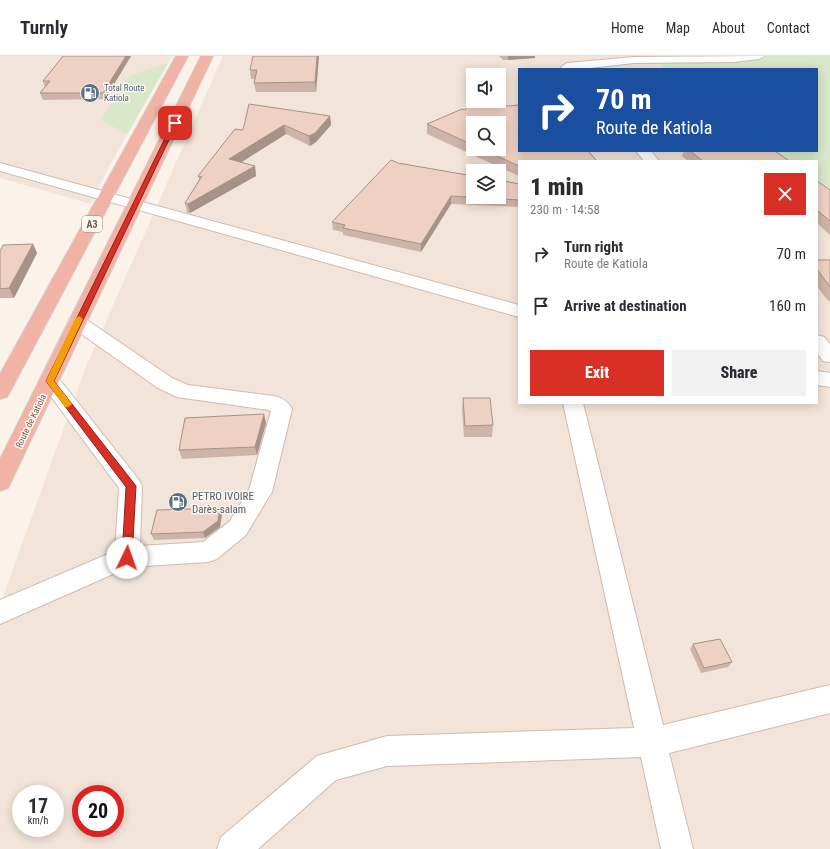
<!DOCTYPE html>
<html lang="en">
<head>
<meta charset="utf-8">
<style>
  :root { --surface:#fff; --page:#f2f2f3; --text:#2b2b33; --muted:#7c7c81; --line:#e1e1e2; --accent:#d93025 }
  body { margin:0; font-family:"Roboto Condensed",sans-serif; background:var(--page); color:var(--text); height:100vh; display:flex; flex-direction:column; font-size:15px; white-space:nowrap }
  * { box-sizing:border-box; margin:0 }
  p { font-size:13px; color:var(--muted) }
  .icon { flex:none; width:22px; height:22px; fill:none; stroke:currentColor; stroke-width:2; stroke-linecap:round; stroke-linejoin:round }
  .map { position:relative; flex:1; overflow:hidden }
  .drawer { position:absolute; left:518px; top:104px; width:300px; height:244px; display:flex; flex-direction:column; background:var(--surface); border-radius:0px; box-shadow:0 2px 10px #0003 }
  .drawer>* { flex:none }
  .banner { position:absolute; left:518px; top:12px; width:300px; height:84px; border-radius:0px; box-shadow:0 2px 10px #0003; background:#1a4fa0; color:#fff; overflow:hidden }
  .fabs { position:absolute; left:466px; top:12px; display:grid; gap:8px }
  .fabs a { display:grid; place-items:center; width:40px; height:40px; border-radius:0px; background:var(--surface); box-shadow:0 2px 10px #0003; font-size:20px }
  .speed { position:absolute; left:12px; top:729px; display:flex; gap:8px; font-size:20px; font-weight:700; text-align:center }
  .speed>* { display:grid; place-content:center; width:52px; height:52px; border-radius:50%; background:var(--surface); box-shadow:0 2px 10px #0003; line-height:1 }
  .speed small { font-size:10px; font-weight:400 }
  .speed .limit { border:6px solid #d22; background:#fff; color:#111 }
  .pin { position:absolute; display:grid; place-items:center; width:34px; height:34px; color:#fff; margin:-17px; border-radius:8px; box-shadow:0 2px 6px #0006 }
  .me { position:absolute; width:44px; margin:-22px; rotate:3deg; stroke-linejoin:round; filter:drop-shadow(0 0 3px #0008) }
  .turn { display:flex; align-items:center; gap:14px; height:84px; padding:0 12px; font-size:18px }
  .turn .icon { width:52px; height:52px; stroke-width:2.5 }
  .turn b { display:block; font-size:28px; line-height:34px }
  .round { display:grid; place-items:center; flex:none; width:42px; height:42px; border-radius:0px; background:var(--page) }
  .summary { display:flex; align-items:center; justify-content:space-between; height:68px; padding:0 12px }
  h1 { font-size:24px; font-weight:800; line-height:30px }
  .button { display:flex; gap:8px; margin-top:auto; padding:8px 12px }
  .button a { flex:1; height:46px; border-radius:0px; background:var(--accent); color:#fff; font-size:16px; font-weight:800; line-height:46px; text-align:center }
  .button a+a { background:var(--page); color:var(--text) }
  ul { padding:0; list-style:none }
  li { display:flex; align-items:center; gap:12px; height:52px; padding:0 12px }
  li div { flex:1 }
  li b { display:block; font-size:15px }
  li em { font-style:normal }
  header { display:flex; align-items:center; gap:24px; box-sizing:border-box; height:56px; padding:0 20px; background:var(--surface); border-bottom:1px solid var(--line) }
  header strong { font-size:19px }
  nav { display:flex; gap:22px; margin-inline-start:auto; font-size:14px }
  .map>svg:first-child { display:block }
</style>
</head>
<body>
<header>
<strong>Turnly</strong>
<nav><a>Home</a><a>Map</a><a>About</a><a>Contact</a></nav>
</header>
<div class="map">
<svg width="830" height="793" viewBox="0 0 830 793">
  <rect width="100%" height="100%" fill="#fbf3e9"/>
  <g fill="#f2e4d8" fill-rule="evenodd">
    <polygon points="0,0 172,0 107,114 91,148 0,122"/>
    <path d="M 223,0 L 650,0 L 666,13 L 519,13 L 519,95 L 768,95 L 781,105 L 519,105 L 519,347 L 817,347 L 817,128 L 830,136 L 830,793 L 0,793 L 0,549 L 85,313 ZM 473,19 L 499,19 L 499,45 L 473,45 ZM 473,67 L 499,67 L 499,93 L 473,93 ZM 473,115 L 499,115 L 499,141 L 473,141 ZM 21,738 L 55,738 L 55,772 L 21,772 ZM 81,738 L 115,738 L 115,772 L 81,772 Z"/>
  </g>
  <g fill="#d8e8c8">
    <polygon points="650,0 830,0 830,136 817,128 817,105 781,105 768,95 817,95 817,13 666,13"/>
    <polygon points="168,7 127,78 101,64 129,20"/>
  </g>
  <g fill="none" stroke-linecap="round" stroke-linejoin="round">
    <defs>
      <g id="minor">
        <polygon points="765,0 759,3 734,6 634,7 581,13 563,13 561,11 567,7 634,1"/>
        <polygon points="636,95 651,95 659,105 644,105"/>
        <polygon points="0,107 519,249 519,261 0,115"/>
        <path d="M 77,260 L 84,262 L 172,322 L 188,329 L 274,340 C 282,342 288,345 292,353 L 272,436 L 268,442 L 246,479 L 217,503 L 208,506 L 129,511 L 0,568 L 0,544 L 115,495 L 119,432 L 43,330 L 40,325 L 43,320 L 50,318 L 57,320 L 139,424 L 142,430 L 140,490 L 203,486 L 230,465 L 249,434 L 271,355 L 269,354 L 177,341 L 158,332 L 70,270 L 68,266 L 70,262 Z"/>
        <polygon points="817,279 824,281 830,288 830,306 823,305 817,297"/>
        <polygon points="817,315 830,317 830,331 817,329"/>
        <polygon points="563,347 583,347 663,669 830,629 830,657 669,697 693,793 661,793 641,701 387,710 336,724 258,793 217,793 221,781 317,700 387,680 634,672"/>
      </g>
      <g id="highway">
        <polygon points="176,0 188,0 10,336 7,341 0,343 0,318"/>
        <polygon points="201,0 213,0 11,426 8,432 0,435 0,403"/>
      </g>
    </defs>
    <use href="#minor" stroke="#cdbbb0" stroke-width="2"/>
    <use href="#highway" stroke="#d8d1cd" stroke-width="2"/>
    <use href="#minor" fill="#fff" fill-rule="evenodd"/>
    <use href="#highway" fill="#f1b3a5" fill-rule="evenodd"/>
  </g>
  <g fill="#ceb4a8" fill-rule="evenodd">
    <polygon points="63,0 131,0 105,43 43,44 40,37 45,31 43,25"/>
    <polygon points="253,0 319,0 316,36 256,36 254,27 255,23 251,23 250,14"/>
    <polygon points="499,0 535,0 535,2 508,4 503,4"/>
    <path d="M 473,45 L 481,45 L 508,50 L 519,49 L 519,95 L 588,95 L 597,105 L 519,105 L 519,120 L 427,78 L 427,68 L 462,53 L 465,54 ZM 473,67 L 499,67 L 499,93 L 473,93 Z"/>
    <polygon points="330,60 331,69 316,86 310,90 286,78 241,106 255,110 256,120 190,157 187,157 185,147 199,124 198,120 243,74"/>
    <polygon points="684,95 775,95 789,105 688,105 682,100"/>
    <polygon points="398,107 519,128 519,151 451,148 421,196 343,179 343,176 333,174 332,166"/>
    <polygon points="817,125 830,134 830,179 817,167"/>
    <polygon points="33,188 37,197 14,242 0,242 0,195"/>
    <polygon points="830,204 830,246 825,241 817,230 817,213"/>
    <polygon points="463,342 493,369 492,381 464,381 462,354"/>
    <polygon points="266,367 257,399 182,403 179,394"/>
    <polygon points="222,458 220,471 205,482 154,484 151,478"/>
    <polygon points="693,588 732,606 728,611 701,617 690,593"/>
  </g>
  <g fill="#a79288">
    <polygon points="126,0 131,0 105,43 103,37"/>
    <polygon points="317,0 319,0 316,36 315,26"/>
    <polygon points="508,0 535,0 535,2 508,4"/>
    <polygon points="330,60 331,69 316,86 310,90 309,80"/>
    <polygon points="284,69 286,78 231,113 229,103"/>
    <polygon points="255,110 256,120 190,157 188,148"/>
    <polygon points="451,140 451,148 421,196 421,188"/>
    <polygon points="33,188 37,197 14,242 9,232"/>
    <polygon points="264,358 266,367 257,399 255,391"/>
    <polygon points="220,452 222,458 220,471 205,482 203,476"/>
  </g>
  <g fill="#efd1c3" stroke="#a79288">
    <polygon points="63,0 126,0 103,37 40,37 50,25 43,25"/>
    <polygon points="253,0 317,0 315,26 254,27 257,14 250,14"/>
    <polygon points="473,45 481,45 508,50 519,49 519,95 588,95 597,105 519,105 519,110 482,93 499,93 499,67 473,67 473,89 427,68 462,53 465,54"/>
    <polygon points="249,48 330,60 315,77 309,80 284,69 229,103 255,110 188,148 185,147 202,120 200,121 198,120 235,73 243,74"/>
    <polygon points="690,95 775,95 789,105 703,105"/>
    <polygon points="391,104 398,107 473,120 473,141 499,141 499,124 519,128 519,144 451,140 421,188 343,172 345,169 332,166"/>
    <polygon points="817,125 830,134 830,165 817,154"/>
    <polygon points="33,188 9,232 0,233 0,195 3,189"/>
    <polygon points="817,204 830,204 830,231 817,213"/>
    <polygon points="463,342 490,342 493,369 465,370"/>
    <polygon points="264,358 255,391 179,394 185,362"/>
    <polygon points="220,452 218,465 203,476 151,478 157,454"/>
    <polygon points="720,583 732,606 704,612 693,588"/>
  </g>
  <polygon fill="#d93025" stroke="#8d1f18" points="173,66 177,67 54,325 136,430 132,502 127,506 122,502 126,431 46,325"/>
  <polygon fill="#f59e0b" points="79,260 83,263 54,325 72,348 68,351 65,351 46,325 75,263"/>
  <defs>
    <symbol id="fuel-disc" viewBox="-11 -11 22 22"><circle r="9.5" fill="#5c6f8a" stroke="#fef7f0"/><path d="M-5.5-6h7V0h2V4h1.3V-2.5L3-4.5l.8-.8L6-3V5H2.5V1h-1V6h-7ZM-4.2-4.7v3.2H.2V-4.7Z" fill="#fff"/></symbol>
  </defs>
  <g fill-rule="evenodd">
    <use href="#fuel-disc" x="79" y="26" width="22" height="22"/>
    <use href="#fuel-disc" x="167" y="435" width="22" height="22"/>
  </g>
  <g text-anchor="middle" stroke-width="3" stroke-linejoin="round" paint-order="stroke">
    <g font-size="9" fill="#4e5e75" stroke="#fef7f0" text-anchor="start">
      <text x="104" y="35">Total Route<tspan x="104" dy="10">Katiola</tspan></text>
    </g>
    <g font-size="9" fill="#74594e" stroke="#fef7f0">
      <text transform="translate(31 365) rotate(-64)" y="3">Route de Katiola</text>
    </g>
    <rect fill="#fef7f0" stroke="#9d887f" stroke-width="1" x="82" y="160" width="20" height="16" rx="3"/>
    <g font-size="10" font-weight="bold" fill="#74594e">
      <text x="92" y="172">A3</text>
    </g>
    <g font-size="11" fill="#4e5e75" stroke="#fef7f0" text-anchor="start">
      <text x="192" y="444">PETRO IVOIRE<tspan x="192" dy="13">Darès-salam</tspan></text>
    </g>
  </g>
</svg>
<div class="fabs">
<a><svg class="icon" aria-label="sound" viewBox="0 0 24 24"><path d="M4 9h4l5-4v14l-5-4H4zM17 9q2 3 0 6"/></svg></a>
<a><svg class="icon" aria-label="search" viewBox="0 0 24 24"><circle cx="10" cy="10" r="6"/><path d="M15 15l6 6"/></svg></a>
<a><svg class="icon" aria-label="layers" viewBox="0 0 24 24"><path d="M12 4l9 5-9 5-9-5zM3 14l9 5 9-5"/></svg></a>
</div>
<div class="speed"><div>17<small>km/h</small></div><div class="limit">20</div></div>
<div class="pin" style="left:175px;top:67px;background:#d93025"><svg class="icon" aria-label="arrive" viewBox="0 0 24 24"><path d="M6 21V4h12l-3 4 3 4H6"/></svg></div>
<svg class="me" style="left:127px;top:502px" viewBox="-20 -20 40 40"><circle r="19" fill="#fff"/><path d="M0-13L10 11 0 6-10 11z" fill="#d93025"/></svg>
<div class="banner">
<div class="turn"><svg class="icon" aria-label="right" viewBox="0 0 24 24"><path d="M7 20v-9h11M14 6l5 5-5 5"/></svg><div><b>70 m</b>Route de Katiola</div></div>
</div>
<section class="drawer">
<div class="summary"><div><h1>1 min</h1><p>230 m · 14:58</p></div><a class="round" style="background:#d93025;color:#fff"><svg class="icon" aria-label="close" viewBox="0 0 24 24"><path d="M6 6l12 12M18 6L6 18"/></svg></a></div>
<ul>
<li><svg class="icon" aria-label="right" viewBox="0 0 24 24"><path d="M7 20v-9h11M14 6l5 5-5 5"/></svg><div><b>Turn right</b><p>Route de Katiola</p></div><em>70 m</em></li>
<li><svg class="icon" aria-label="arrive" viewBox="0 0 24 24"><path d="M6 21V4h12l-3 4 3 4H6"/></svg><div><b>Arrive at destination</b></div><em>160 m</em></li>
</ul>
<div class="button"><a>Exit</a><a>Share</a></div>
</section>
</div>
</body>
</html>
